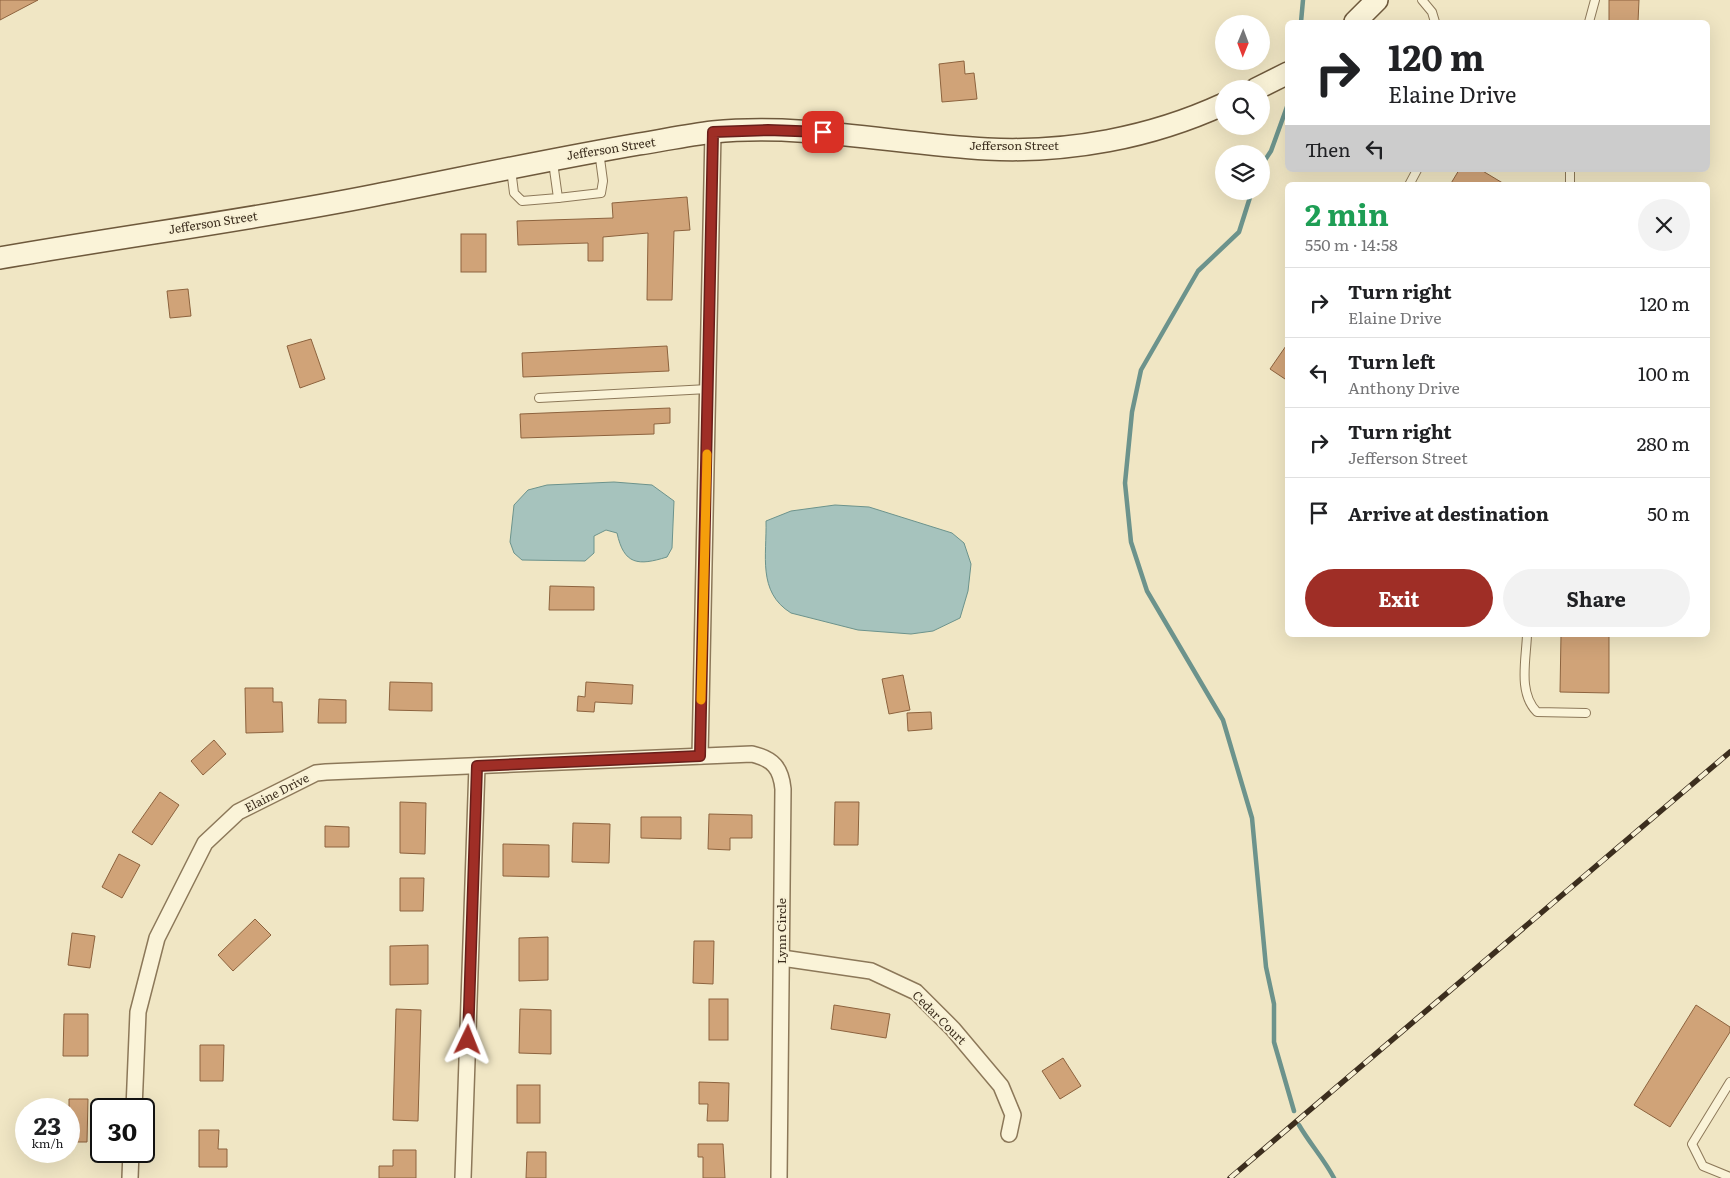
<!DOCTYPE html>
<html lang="en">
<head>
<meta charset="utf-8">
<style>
  :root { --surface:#fff; --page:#f2f2f2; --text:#202124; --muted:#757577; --line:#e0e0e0; --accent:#9f2e26 }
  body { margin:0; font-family:Literata,serif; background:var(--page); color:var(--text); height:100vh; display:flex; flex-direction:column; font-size:19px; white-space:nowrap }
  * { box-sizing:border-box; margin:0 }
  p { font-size:16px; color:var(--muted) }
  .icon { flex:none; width:28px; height:28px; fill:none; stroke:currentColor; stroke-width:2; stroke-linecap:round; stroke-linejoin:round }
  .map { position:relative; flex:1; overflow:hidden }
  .panel { position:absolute; left:1285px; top:182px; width:425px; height:455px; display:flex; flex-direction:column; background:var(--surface); border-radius:8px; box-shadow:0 5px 20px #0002 }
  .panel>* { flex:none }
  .guide { position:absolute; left:1285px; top:20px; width:425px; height:152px; border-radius:8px; box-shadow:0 5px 20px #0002; background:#fff; color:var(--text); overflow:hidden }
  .needle { width:32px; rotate:181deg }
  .fabs { position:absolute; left:1215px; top:15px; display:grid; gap:10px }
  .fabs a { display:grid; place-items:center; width:55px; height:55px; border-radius:50%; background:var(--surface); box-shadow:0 5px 20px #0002; font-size:25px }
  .speed { position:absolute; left:15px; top:1098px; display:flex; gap:10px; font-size:25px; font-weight:700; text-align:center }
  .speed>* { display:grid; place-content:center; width:65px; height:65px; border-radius:50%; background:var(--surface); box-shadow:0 5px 20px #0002; line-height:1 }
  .speed small { font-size:12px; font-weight:400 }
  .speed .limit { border:2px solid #111; border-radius:8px; background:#fff; color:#111 }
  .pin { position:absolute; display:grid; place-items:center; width:42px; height:42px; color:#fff; margin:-21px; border-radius:10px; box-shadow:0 2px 8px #0006 }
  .me { position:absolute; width:55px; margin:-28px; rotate:2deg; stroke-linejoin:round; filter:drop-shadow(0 0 4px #0008) }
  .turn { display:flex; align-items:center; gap:18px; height:105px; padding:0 20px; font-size:22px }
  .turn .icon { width:65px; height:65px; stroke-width:2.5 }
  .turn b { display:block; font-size:35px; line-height:42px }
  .then { display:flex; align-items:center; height:48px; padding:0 20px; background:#0003; gap:10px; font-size:19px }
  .round { display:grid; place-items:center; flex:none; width:52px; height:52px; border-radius:26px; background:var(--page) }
  .head { display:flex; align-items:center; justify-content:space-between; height:85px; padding:0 20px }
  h1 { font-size:30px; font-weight:700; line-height:38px; color:#1e9e55 }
  .primary-button { display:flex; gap:10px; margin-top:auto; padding:10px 20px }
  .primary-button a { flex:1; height:58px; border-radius:30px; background:var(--accent); color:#fff; font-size:20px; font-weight:700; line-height:58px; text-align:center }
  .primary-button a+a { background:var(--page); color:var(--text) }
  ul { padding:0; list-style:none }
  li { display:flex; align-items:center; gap:15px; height:70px; padding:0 20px; border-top:1px solid var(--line) }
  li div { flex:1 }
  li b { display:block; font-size:19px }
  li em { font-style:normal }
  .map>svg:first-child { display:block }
</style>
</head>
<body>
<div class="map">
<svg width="1730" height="1178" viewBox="0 0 1730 1178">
  <rect width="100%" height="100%" fill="#f0e6c4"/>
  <g fill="#a6c3bd" stroke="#6c938c">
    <path d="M 614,482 L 652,485 L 674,501 L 672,548 L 667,557 C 638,566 624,565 617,533 L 606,530 L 594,536 L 594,553 L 585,561 L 522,560 L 514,553 L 510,542 L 514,505 L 528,490 L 547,485 Z"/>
    <path d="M 835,505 L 869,507 L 952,533 L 964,543 L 971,564 L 968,591 L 960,618 L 933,631 L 911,634 L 858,630 L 791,613 C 757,592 767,555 766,521 L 791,511 Z"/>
  </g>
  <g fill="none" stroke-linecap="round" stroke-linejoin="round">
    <g stroke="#6c938c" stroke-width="4.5">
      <polyline points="1301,22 1303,0"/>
      <polyline points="1261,166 1271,151 1288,104"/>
      <polyline points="1252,191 1239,232 1198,271 1141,370 1132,412 1125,483 1131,542 1147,591 1223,720 1252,818 1266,967 1274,1004 1274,1042 1294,1111"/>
      <path d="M 1299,1125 C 1310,1144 1324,1159 1334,1178"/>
    </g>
  </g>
  <g fill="#d0a378" stroke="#8d633e">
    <polygon points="0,0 38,0 0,20"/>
    <polygon points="1609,0 1639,0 1638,22 1609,22"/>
    <polygon points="964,61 965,74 974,73 977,99 942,102 939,64"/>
    <polygon points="1459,170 1481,170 1506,185 1450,185"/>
    <polygon points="687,197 690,230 674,231 672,300 647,300 648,233 603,237 603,261 588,261 588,243 518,245 517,221 613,218 612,203"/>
    <rect x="461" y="234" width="25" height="38"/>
    <polygon points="188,289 191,316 170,318 167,291"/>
    <polygon points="311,339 325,379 300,388 287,346"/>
    <polygon points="1288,343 1288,381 1270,369"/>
    <polygon points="667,346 669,371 523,377 522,353"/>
    <polygon points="670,408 670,423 654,424 654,434 521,438 520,414"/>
    <polygon points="550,586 594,587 594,610 549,610"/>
    <polygon points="1561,635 1609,635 1609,693 1560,692"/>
    <polygon points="903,675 910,710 889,714 882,679"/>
    <polygon points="390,682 432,683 432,711 389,710"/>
    <polygon points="586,682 633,685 632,704 595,702 594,712 577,711 578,696 585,697"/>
    <polygon points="245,688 273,688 273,702 282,702 283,732 246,733"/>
    <polygon points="319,699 346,700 346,723 318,723"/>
    <polygon points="931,712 932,729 908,731 907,713"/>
    <polygon points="214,740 226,754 203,775 191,761"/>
    <polygon points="160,792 179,805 152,845 132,832"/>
    <polygon points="400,802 426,803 425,854 400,853"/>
    <polygon points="835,802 859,802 858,845 834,845"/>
    <polygon points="709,814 752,815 752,838 730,838 730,850 708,849"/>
    <polygon points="641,817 681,817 681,839 641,838"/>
    <polygon points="573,823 610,824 609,863 572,862"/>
    <polygon points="325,826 349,827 349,847 325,847"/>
    <polygon points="503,844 549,845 549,877 503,876"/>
    <polygon points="119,854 140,865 122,898 102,887"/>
    <polygon points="400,878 424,878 423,911 400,911"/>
    <polygon points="255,919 271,935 233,971 218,955"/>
    <polygon points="72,933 95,936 90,968 68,965"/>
    <polygon points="548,937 548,980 519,981 519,938"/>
    <polygon points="694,941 714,941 713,984 693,983"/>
    <polygon points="428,945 428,984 390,985 390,946"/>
    <rect x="709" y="999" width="19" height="41"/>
    <polygon points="834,1005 890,1014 886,1038 831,1029"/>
    <polygon points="1696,1005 1730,1027 1730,1032 1670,1127 1634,1105"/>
    <polygon points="396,1009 421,1010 418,1121 393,1120"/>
    <polygon points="520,1009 551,1010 551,1054 519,1053"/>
    <polygon points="64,1014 88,1014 88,1056 63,1056"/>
    <polygon points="200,1045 224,1045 223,1081 200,1081"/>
    <polygon points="1063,1058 1081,1086 1060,1099 1042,1071"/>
    <polygon points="699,1082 729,1083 728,1121 707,1121 708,1104 699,1104"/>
    <rect x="517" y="1085" width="23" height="38"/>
    <polygon points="69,1099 88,1099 87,1142 69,1142"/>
    <polygon points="199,1130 219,1130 218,1149 227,1149 227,1167 199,1167"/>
    <polygon points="698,1144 723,1144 725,1178 703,1178 703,1157 698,1157"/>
    <polygon points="393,1150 416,1150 416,1178 379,1178 379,1166 393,1166"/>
    <polygon points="527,1152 546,1152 546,1178 526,1178"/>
  </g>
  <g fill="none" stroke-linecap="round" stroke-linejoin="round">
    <defs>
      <g id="lane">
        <polyline points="1422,0 1432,12 1435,22"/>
        <polyline points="1589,22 1595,0"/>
        <polyline points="511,169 514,193 522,201 558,198 553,162"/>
        <polyline points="1570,170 1570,185"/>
        <polyline points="1409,185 1417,170"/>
        <polyline points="558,198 601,193 603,181 599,151"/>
        <polyline points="539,398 708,389"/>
        <path d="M 1527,635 C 1526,661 1518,693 1537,712 L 1586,713"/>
        <polyline points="1730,1082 1692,1144 1703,1166 1730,1177"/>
      </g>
      <g id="street">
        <polyline points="700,756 713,132"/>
        <polyline points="782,958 871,971 916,992 953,1029 1001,1086 1013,1115 1009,1134"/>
        <path d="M 134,1109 L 138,1012 L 157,938 L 205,843 L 238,812 L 316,773 L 326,772 L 752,754 C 773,759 781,768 783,789 L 779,1178"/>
        <polyline points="130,1178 131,1151"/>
        <polyline points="463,1178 477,766"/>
      </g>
      <g id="secondary">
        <polyline points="1355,22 1377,0"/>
        <polyline points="1256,89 1288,73"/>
        <path d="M 0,258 C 125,236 251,220 376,195 C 463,178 551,159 639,144 C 664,140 688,135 713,132 C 805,123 895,144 987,149 C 1068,153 1150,138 1224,104"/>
      </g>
    </defs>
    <use href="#lane" stroke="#8c7859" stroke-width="10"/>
    <use href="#street" stroke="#8c7859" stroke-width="18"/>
    <use href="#secondary" stroke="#6e593c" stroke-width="24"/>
    <use href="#lane" stroke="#faf3d8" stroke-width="8"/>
    <use href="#street" stroke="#faf3d8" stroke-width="15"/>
    <use href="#secondary" stroke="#faf3d8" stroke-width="21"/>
    <defs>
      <polyline id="rail" points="1230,1178 1730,752"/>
    </defs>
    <use href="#rail" stroke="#3c2e1e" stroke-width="5.5"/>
    <use href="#rail" stroke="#f7f0d4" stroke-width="4" stroke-dasharray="11" stroke-linecap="butt"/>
  </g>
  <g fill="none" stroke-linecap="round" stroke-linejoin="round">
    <defs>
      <polyline id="route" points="468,1040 477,766 700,756 713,132 768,130 823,132"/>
    </defs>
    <use href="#route" stroke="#671e19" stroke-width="12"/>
    <use href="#route" stroke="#9f2e26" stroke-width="9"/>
    <polyline stroke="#f59e0b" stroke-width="9" points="701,700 707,454"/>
  </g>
  <g text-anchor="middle" stroke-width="4" stroke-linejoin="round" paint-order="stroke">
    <g font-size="12" fill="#3c2e1e" stroke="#f7f0d4">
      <text x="1014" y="150">Jefferson Street</text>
      <text transform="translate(611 149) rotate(-9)" y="4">Jefferson Street</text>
      <text transform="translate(213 223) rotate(-9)" y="4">Jefferson Street</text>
      <text transform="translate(277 793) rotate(-27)" y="4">Elaine Drive</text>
      <text transform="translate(782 931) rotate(-90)" y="4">Lynn Circle</text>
      <text transform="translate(939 1018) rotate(45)" y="4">Cedar Court</text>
    </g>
  </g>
</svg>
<div class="fabs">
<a><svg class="needle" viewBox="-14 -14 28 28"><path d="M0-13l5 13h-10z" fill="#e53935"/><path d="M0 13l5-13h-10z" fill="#757577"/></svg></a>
<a><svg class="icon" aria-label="search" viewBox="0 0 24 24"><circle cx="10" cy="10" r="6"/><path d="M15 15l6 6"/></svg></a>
<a><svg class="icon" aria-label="layers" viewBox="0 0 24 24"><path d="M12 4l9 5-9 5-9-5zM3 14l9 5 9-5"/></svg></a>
</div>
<div class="speed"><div>23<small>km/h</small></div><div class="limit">30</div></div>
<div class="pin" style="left:823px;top:132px;background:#d93025"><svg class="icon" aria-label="arrive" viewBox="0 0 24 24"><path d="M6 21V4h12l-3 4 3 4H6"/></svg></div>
<svg class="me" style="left:468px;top:1040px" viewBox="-20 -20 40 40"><path d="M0-17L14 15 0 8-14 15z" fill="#9f2e26" stroke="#fff" stroke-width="4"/></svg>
<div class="guide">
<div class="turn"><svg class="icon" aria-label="right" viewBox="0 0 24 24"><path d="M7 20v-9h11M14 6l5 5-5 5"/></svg><div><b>120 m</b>Elaine Drive</div></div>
<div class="then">Then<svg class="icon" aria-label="left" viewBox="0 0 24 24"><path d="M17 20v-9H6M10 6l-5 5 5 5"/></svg></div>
</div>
<section class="panel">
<div class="head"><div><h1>2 min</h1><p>550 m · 14:58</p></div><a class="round"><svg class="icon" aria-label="close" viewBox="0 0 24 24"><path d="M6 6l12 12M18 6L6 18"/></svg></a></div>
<ul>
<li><svg class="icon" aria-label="right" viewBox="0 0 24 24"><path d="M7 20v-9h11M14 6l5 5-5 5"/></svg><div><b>Turn right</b><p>Elaine Drive</p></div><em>120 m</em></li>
<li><svg class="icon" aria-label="left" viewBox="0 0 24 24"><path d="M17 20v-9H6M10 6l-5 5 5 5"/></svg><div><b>Turn left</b><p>Anthony Drive</p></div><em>100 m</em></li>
<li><svg class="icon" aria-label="right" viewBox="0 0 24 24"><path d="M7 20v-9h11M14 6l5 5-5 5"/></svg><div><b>Turn right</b><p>Jefferson Street</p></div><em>280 m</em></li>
<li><svg class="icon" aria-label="arrive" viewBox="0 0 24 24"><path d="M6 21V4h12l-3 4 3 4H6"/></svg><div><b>Arrive at destination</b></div><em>50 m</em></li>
</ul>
<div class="primary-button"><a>Exit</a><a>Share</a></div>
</section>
</div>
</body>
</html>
